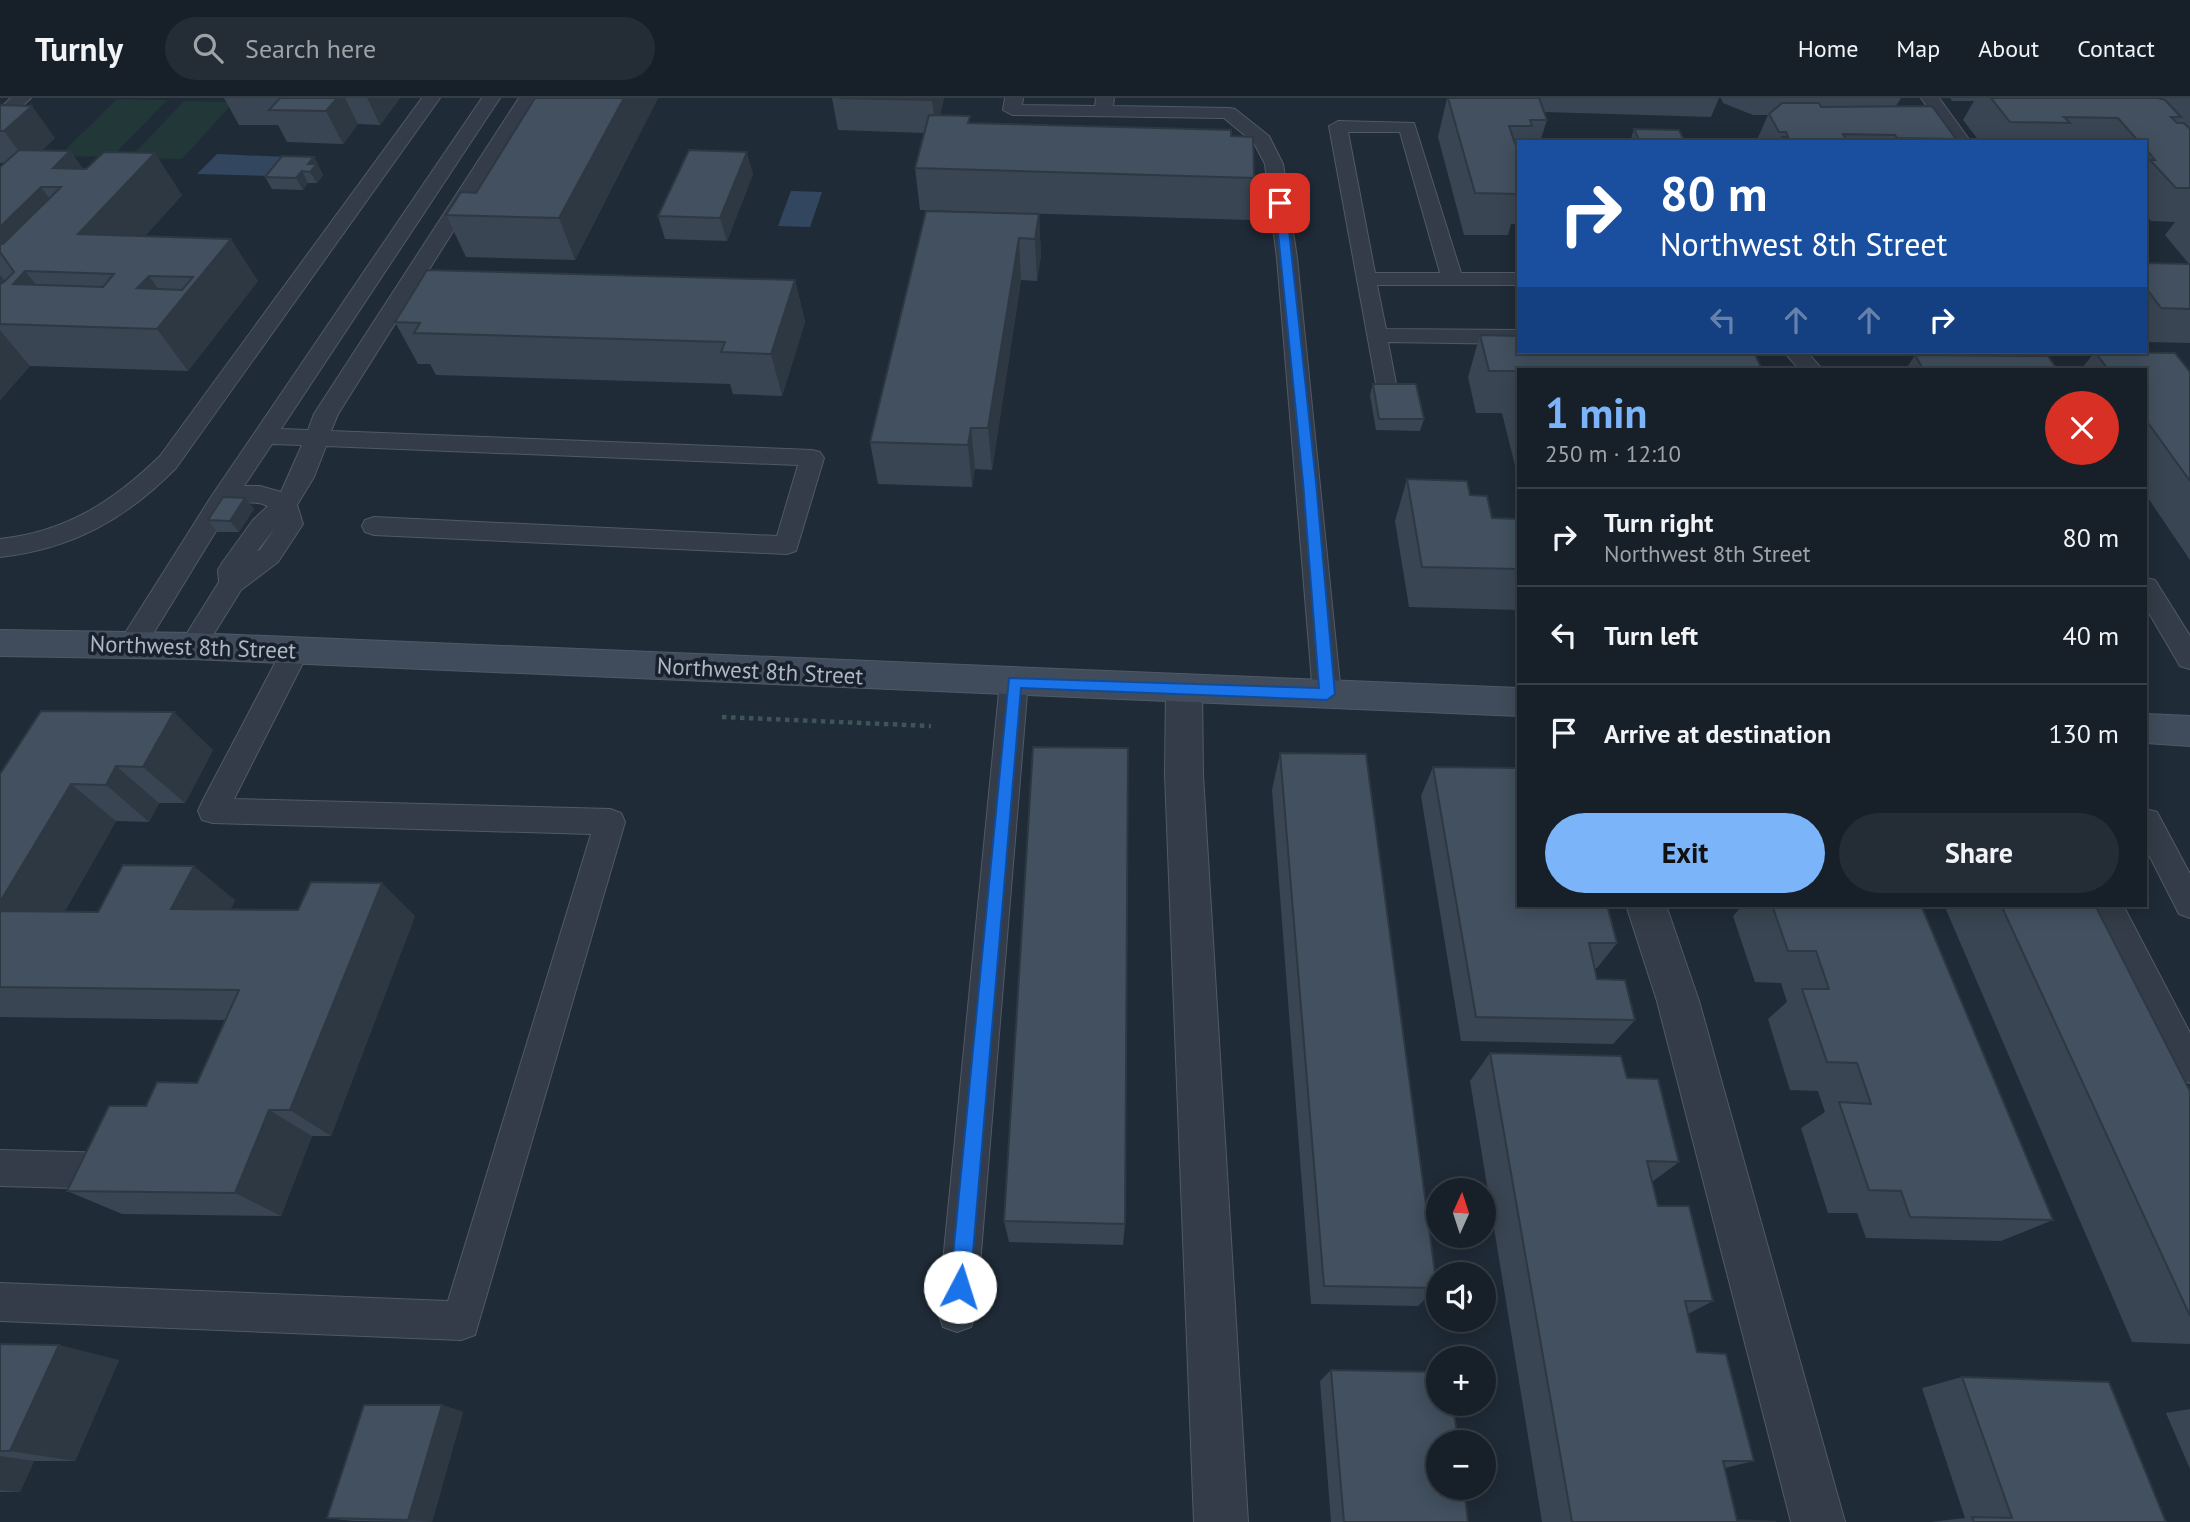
<!DOCTYPE html>
<html lang="en">
<head>
<meta charset="utf-8">
<style>
  :root { --surface:#172029; --page:#242d35; --text:#f1f3f6; --muted:#9ea3a8; --line:#363e46; --accent:#7cb4fa }
  body { margin:0; font-family:"PT Sans",sans-serif; background:var(--page); color:var(--text); height:100vh; display:flex; flex-direction:column; font-size:26px; white-space:nowrap }
  * { box-sizing:border-box; margin:0 }
  p { font-size:23px; color:var(--muted) }
  .icon { flex:none; width:38px; height:38px; fill:none; stroke:currentColor; stroke-width:2; stroke-linecap:round; stroke-linejoin:round }
  .map { position:relative; flex:1; overflow:hidden }
  .details { position:absolute; left:1517px; top:270px; width:630px; height:539px; display:flex; flex-direction:column; background:var(--surface); border-radius:0px; box-shadow:0 4px 18px #0003,0 0 0 2px var(--line) }
  .details>* { flex:none }
  .top-card { position:absolute; left:1517px; top:42px; width:630px; height:214px; border-radius:0px; box-shadow:0 4px 18px #0003,0 0 0 2px var(--line); background:#1a4fa0; color:#fff; overflow:hidden }
  .needle { width:46px; rotate:3deg }
  .fabs { position:absolute; left:1426px; top:1080px; display:grid; gap:14px }
  .fabs a { display:grid; place-items:center; width:70px; height:70px; border-radius:50%; background:var(--surface); box-shadow:0 4px 18px #0003,0 0 0 2px var(--line); font-size:35px }
  .pin { position:absolute; display:grid; place-items:center; width:60px; height:60px; color:#fff; margin:-30px; border-radius:14px; box-shadow:0 4px 10px #0006 }
  .me { position:absolute; width:77px; margin:-38px; rotate:5deg; stroke-linejoin:round; filter:drop-shadow(0 0 5px #0008) }
  .turn { display:flex; align-items:center; gap:24px; height:147px; padding:0 28px; font-size:32px }
  .turn .icon { width:91px; height:91px; stroke-width:2.5 }
  .turn b { display:block; font-size:49px; line-height:60px }
  .lanes { display:flex; align-items:center; height:66px; padding:0 28px; background:#0003; justify-content:center; gap:35px; direction:ltr }
  .lanes .off { opacity:.35 }
  .round { display:grid; place-items:center; flex:none; width:74px; height:74px; border-radius:37px; background:var(--page) }
  .headline { display:flex; align-items:center; justify-content:space-between; height:119px; padding:0 28px }
  h1 { font-size:42px; font-weight:800; line-height:52px; color:var(--accent) }
  .primary-button { display:flex; gap:14px; margin-top:auto; padding:14px 28px }
  .primary-button a { flex:1; height:80px; border-radius:42px; background:var(--accent); color:#111; font-size:28px; font-weight:800; line-height:80px; text-align:center }
  .primary-button a+a { background:var(--page); color:var(--text) }
  ul { padding:0; list-style:none }
  li { display:flex; align-items:center; gap:21px; height:98px; padding:0 28px; border-top:2px solid var(--line) }
  li div { flex:1 }
  li b { display:block; font-size:26px }
  li em { font-style:normal }
  header { display:flex; align-items:center; gap:42px; box-sizing:border-box; height:98px; padding:0 35px; background:var(--surface); border-bottom:2px solid var(--line) }
  header strong { font-size:33px }
  nav { display:flex; gap:38px; margin-inline-start:auto; font-size:24px }
  .search { width:490px; height:63px; background:var(--page); display:flex; align-items:center; gap:18px; box-sizing:border-box; padding:0 24px; border-radius:38px; color:var(--muted); font-size:26px }
  .map>svg:first-child { display:block }
</style>
</head>
<body>
<header>
<strong>Turnly</strong>
<div class="search"><svg class="icon" aria-label="search" viewBox="0 0 24 24"><circle cx="10" cy="10" r="6"/><path d="M15 15l6 6"/></svg>Search here</div>
<nav><a>Home</a><a>Map</a><a>About</a><a>Contact</a></nav>
</header>
<div class="map">
<svg width="2190" height="1424" viewBox="0 0 2190 1424">
  <rect width="100%" height="100%" fill="#1f2b37"/>
  <g fill="#213738">
    <polygon points="117,1 167,2 112,59 59,58"/>
    <polygon points="184,3 234,4 182,61 130,60"/>
  </g>
  <g fill="#32475f">
    <polygon points="217,56 288,59 270,78 197,76"/>
    <polygon points="791,93 822,94 810,129 778,128"/>
  </g>
  <g fill="none" stroke-linecap="round" stroke-linejoin="round">
    <defs>
      <g id="lane">
        <polygon points="11,0 31,0 6,23 0,24 0,10"/>
        <path d="M 422,0 L 440,0 L 176,370 C 126,421 72,451 0,459 L 0,441 C 65,434 113,404 160,358 Z"/>
        <path d="M 482,0 L 500,0 L 281,331 L 308,332 L 314,316 L 519,0 L 537,0 L 338,316 L 331,333 L 812,352 L 820,354 L 824,360 L 796,453 L 787,456 L 374,437 L 365,434 L 362,428 L 365,422 L 374,419 L 777,438 L 798,367 L 326,348 L 314,379 L 297,407 L 303,426 L 278,464 L 241,492 L 202,555 L 192,558 L 182,555 L 179,548 L 219,484 L 218,472 L 222,465 L 253,422 L 268,408 C 254,402 244,404 230,410 L 142,554 L 132,557 L 122,554 L 119,547 L 122,540 L 211,399 ZM 272,346 L 302,347 L 281,394 L 260,388 L 244,388 ZM 275,430 L 260,452 L 257,453 Z"/>
        <polygon points="1005,0 1023,0 1022,7 1095,8 1096,0 1114,0 1113,8 1229,10 1235,11 1269,38 1283,66 1297,160 1341,596 1337,604 1327,607 1317,604 1313,596 1277,160 1265,66 1254,45 1224,20 1012,17 1003,12"/>
        <polygon points="1921,0 1939,0 1971,44 1952,44"/>
        <path d="M 1338,23 L 1414,25 L 1461,175 L 1519,175 L 1519,187 L 1377,187 L 1386,231 L 1519,232 L 1519,246 L 1388,244 L 1397,291 L 1394,296 L 1378,296 L 1329,28 ZM 1348,34 L 1400,34 L 1440,175 L 1375,175 Z"/>
        <polygon points="1784,254 1807,254 1822,271 1799,271"/>
        <polygon points="2146,480 2155,482 2190,538 2190,571 2180,568 2146,510"/>
        <polygon points="295,543 305,546 309,553 234,701 610,711 621,715 625,724 475,1237 461,1242 0,1223 0,1185 448,1203 591,736 213,725 202,722 198,713 202,704 285,546"/>
        <polygon points="1014,573 1024,577 1028,584 976,1215 971,1229 957,1234 943,1229 938,1215 1000,584 1004,577"/>
        <polygon points="2146,711 2157,714 2190,776 2190,820 2179,816 2146,751"/>
        <polygon points="2091,807 2123,807 2190,935 2190,985 2178,980"/>
        <polygon points="0,1052 111,1055 124,1060 129,1073 124,1086 111,1091 0,1088"/>
      </g>
      <g id="street">
        <polygon points="1184,576 1197,580 1202,590 1203,677 1248,1424 1194,1424 1165,677 1166,590 1171,580"/>
        <polygon points="1626,807 1666,807 1699,903 1845,1424 1791,1424 1657,903"/>
      </g>
      <g id="secondary">
        <polygon points="0,532 192,535 1519,590 1519,618 192,561 0,558"/>
        <polygon points="2146,616 2190,618 2190,648 2146,645"/>
      </g>
    </defs>
    <use href="#lane" stroke="#505a66" stroke-width="2"/>
    <use href="#street" stroke="#505a66" stroke-width="2"/>
    <use href="#secondary" stroke="#505a66" stroke-width="2"/>
    <polyline stroke="#3e5456" stroke-width="4.5" stroke-dasharray="4.5 4.5" stroke-linecap="butt" points="722,619 931,628"/>
    <use href="#lane" fill="#333c48" fill-rule="evenodd"/>
    <use href="#street" fill="#333c48" fill-rule="evenodd"/>
    <use href="#secondary" fill="#404c5b" fill-rule="evenodd"/>
  </g>
  <g fill="#394552">
    <polygon points="224,0 400,0 380,27 358,26 343,46 287,44 278,27 239,27"/>
    <polygon points="535,0 658,0 575,162 466,159 446,117 476,95"/>
    <polygon points="832,0 944,0 940,17 970,25 1231,38 1254,80 1250,122 920,112 915,70 924,35 838,32"/>
    <polygon points="1447,0 1719,0 1711,19 1544,14 1547,22 1540,44 1519,44 1519,126 1511,126 1508,137 1464,137 1438,39"/>
    <polygon points="1721,0 1901,0 1896,8 1956,41 1954,44 1756,44 1768,17 1753,17 1723,5"/>
    <polygon points="1950,0 2190,0 2190,245 2146,244 2146,190 2189,166 2165,137 2175,124 2151,123 2146,117 2146,44 1980,44 1963,22 1974,3 1952,3"/>
    <polygon points="0,7 55,40 42,52 70,53 83,71 182,97 145,138 258,183 188,273 30,268 0,302 0,69 4,65 0,65"/>
    <polygon points="1634,31 1685,44 1630,44"/>
    <polygon points="314,59 323,77 317,85 308,85 303,92 272,91 265,79"/>
    <polygon points="753,76 727,143 665,141 658,118"/>
    <polygon points="926,113 1039,116 1041,158 1037,183 1021,182 992,372 975,371 972,389 878,386 870,344"/>
    <polygon points="795,182 805,224 782,298 733,296 730,286 436,277 430,266 418,266 395,224"/>
    <polygon points="1480,237 1519,271 1519,384 1502,315 1476,315 1468,279"/>
    <polygon points="2095,254 2190,274 2190,462 2146,397 2146,271 2081,271"/>
    <polygon points="1915,257 2057,271 1906,271"/>
    <polygon points="1373,286 1424,321 1420,333 1376,332 1370,297"/>
    <polygon points="1407,381 1470,397 1492,420 1519,421 1519,512 1409,509 1395,423"/>
    <polygon points="245,400 254,411 239,434 217,434 208,422"/>
    <polygon points="213,652 185,705 159,705 149,724 116,723 65,813 98,814 235,802 230,812 415,818 331,1038 312,1038 281,1118 122,1116 67,1093 146,1008 197,985 226,922 0,919 0,676"/>
    <polygon points="1280,655 1437,1190 1418,1208 1311,1206 1272,692"/>
    <polygon points="1433,669 1519,807 1617,845 1597,870 1595,870 1597,881 1635,922 1613,946 1461,943 1421,698"/>
    <polygon points="1743,807 1921,807 2053,1122 2001,1143 1866,1140 1857,1115 1828,1115 1801,1030 1825,1014 1818,993 1790,992 1768,921 1787,904 1781,885 1755,884 1733,818"/>
    <polygon points="1944,807 2095,807 2190,993 2190,1246 2132,1244"/>
    <polygon points="1490,955 1627,980 1679,1064 1652,1084 1658,1108 1713,1203 1688,1216 1697,1254 1754,1363 1725,1370 1737,1422 1776,1424 1542,1424 1470,983"/>
    <polygon points="1004,1123 1125,1126 1123,1147 1009,1144"/>
    <polygon points="0,1246 119,1262 75,1363 34,1363 20,1394 0,1394"/>
    <polygon points="1331,1272 1468,1424 1331,1424 1320,1283"/>
    <polygon points="1962,1279 2166,1424 1930,1424 1965,1420 1922,1290"/>
    <polygon points="442,1307 463,1314 432,1424 353,1423 327,1420"/>
    <polygon points="2190,1311 2190,1371 2166,1315"/>
  </g>
  <g fill="#2e3842">
    <polygon points="337,0 345,0 358,26 343,46 326,13"/>
    <polygon points="367,0 400,0 380,27"/>
    <polygon points="624,0 658,0 575,162 559,120"/>
    <polygon points="933,0 944,0 936,35 932,2"/>
    <polygon points="32,8 55,40 28,66 4,33"/>
    <polygon points="70,53 99,95 53,70"/>
    <polygon points="747,54 753,76 727,143 720,120"/>
    <polygon points="155,55 182,97 111,176 78,136"/>
    <polygon points="314,59 323,77 317,85 310,74 308,66"/>
    <polygon points="302,73 308,85 303,92 296,80"/>
    <polygon points="41,89 72,130 25,173 59,215 13,186 20,179 0,154 0,129"/>
    <polygon points="1039,116 1041,158 1037,183 1035,141"/>
    <polygon points="1019,140 1021,182 992,372 988,330"/>
    <polygon points="231,141 258,183 188,273 157,231 137,190 149,178 173,212"/>
    <polygon points="0,177 13,193 0,197"/>
    <polygon points="795,182 805,224 782,298 771,256"/>
    <polygon points="0,232 30,268 0,302"/>
    <polygon points="971,330 975,371 972,389 968,347"/>
    <polygon points="245,400 254,411 239,434 230,423"/>
    <polygon points="174,614 213,652 185,705 143,669"/>
    <polygon points="116,668 159,705 149,724 106,687"/>
    <polygon points="71,686 116,723 46,846 0,816 0,804"/>
    <polygon points="194,768 235,802 215,844 171,811"/>
    <polygon points="382,785 415,818 331,1038 290,1012"/>
    <polygon points="269,1012 312,1038 281,1118 235,1095"/>
    <polygon points="59,1247 119,1262 75,1363 10,1353"/>
    <polygon points="442,1307 463,1314 432,1424 408,1422"/>
    <polygon points="0,1358 34,1363 20,1394 0,1392"/>
  </g>
  <g fill="#42505f" stroke="#2e3842" stroke-width="2" fill-rule="evenodd">
    <polygon points="280,0 337,0 326,13 269,12"/>
    <polygon points="535,0 624,0 559,120 446,117 461,94 476,95"/>
    <polygon points="839,0 933,0 932,2"/>
    <polygon points="1448,0 1539,0 1547,22 1530,22 1532,28 1509,28 1519,57 1519,85 1517,85 1519,96 1475,95"/>
    <polygon points="1991,0 2158,0 2165,2 2181,19 2171,19 2177,25 2184,25 2190,31 2190,90 2176,90 2150,62 2155,62 2146,51 2146,44 2139,44 2118,20 2064,19 2070,25 2010,24"/>
    <polygon points="1782,5 1819,5 1821,9 1932,8 1956,41 1897,40 1895,37 1843,36 1848,44 1785,44 1782,39 1788,39 1786,34 1779,34 1769,16"/>
    <polygon points="0,7 32,8 4,33 0,33"/>
    <polygon points="929,17 970,18 968,25 1231,32 1231,38 1253,39 1254,80 915,70"/>
    <polygon points="1634,31 1679,32 1685,44 1640,44"/>
    <path d="M 19,52 L 70,53 L 53,70 L 86,71 L 104,54 L 155,55 L 78,136 L 231,141 L 157,231 L 0,226 L 0,186 L 4,184 L 14,174 L 0,154 L 0,146 L 3,146 L 61,89 L 41,89 L 0,129 L 0,69 ZM 25,173 L 114,176 L 103,189 L 13,186 ZM 149,178 L 193,179 L 182,192 L 137,190 Z"/>
    <polygon points="689,52 747,54 720,120 658,118"/>
    <polygon points="282,58 314,59 308,66 317,66 310,74 302,73 296,80 265,79"/>
    <polygon points="926,113 1039,116 1035,141 1019,140 988,330 971,330 968,347 870,344"/>
    <polygon points="2146,165 2190,166 2190,211 2161,210 2146,190"/>
    <polygon points="427,172 795,182 771,256 721,254 725,244 414,235 420,225 395,224"/>
    <polygon points="1480,237 1519,238 1519,254 1754,254 1762,271 1519,271 1519,282 1517,273 1489,273"/>
    <polygon points="2095,254 2175,255 2190,274 2190,383 2146,322 2146,271 2108,271"/>
    <polygon points="1915,257 2048,258 2057,271 1923,271"/>
    <polygon points="1373,286 1416,286 1424,321 1379,321"/>
    <polygon points="1407,381 1467,383 1470,397 1487,398 1492,420 1519,421 1519,471 1422,469"/>
    <polygon points="223,399 245,400 230,423 208,422"/>
    <polygon points="41,613 174,614 143,669 116,668 106,687 71,686 0,804 0,676"/>
    <polygon points="1033,649 1128,650 1125,1126 1004,1123"/>
    <polygon points="1280,655 1366,656 1437,1190 1324,1188"/>
    <polygon points="1433,669 1519,670 1519,807 1607,807 1617,845 1589,845 1597,881 1625,882 1635,922 1476,919"/>
    <polygon points="123,767 194,768 171,811 298,812 311,784 382,785 290,1012 269,1012 235,1095 67,1093 109,1008 146,1008 157,984 197,985 239,892 0,889 0,813 98,814"/>
    <polygon points="1772,807 1921,807 2053,1122 1910,1119 1901,1093 1869,1092 1839,1004 1871,1006 1857,965 1827,964 1802,891 1829,891 1816,853 1788,853"/>
    <polygon points="2001,807 2095,807 2190,993 2190,1218"/>
    <polygon points="1490,955 1621,958 1627,980 1658,981 1679,1064 1647,1063 1658,1108 1689,1108 1713,1203 1685,1203 1697,1254 1726,1256 1754,1363 1723,1363 1737,1422 1776,1424 1572,1424"/>
    <polygon points="0,1246 59,1247 10,1353 0,1353"/>
    <polygon points="1331,1272 1438,1274 1438,1306 1453,1306 1458,1344 1438,1344 1438,1390 1464,1390 1468,1424 1344,1424"/>
    <polygon points="1962,1279 2109,1284 2166,1424 1974,1424 1972,1419 2012,1420"/>
    <polygon points="364,1307 442,1307 408,1422 327,1420"/>
  </g>
  <polygon fill="#1a73e8" stroke="#114b97" stroke-width="2" points="1280,102 1286,105 1316,384 1335,596 1327,602 1021,590 970,1189 967,1196 960,1199 953,1196 950,1189 1009,580 1319,590 1303,384 1275,105"/>
  <g text-anchor="middle" stroke-width="7" stroke-linejoin="round" paint-order="stroke">
    <g font-size="23" fill="#adb7c5" stroke="#18212c">
      <text transform="translate(193 549) rotate(2)" y="8">Northwest 8th Street</text>
      <text transform="translate(760 573) rotate(3)" y="8">Northwest 8th Street</text>
    </g>
  </g>
</svg>
<div class="fabs">
<a><svg class="needle" viewBox="-14 -14 28 28"><path d="M0-13l5 13h-10z" fill="#e53935"/><path d="M0 13l5-13h-10z" fill="#9ea3a8"/></svg></a>
<a><svg class="icon" aria-label="sound" viewBox="0 0 24 24"><path d="M4 9h4l5-4v14l-5-4H4zM17 9q2 3 0 6"/></svg></a>
<a>+</a>
<a>−</a>
</div>
<div class="pin" style="left:1280px;top:105px;background:#d93025"><svg class="icon" aria-label="arrive" viewBox="0 0 24 24"><path d="M6 21V4h12l-3 4 3 4H6"/></svg></div>
<svg class="me" style="left:960px;top:1189px" viewBox="-20 -20 40 40"><circle r="19" fill="#fff"/><path d="M0-13L10 11 0 6-10 11z" fill="#1a73e8"/></svg>
<div class="top-card">
<div class="turn"><svg class="icon" aria-label="right" viewBox="0 0 24 24"><path d="M7 20v-9h11M14 6l5 5-5 5"/></svg><div><b>80 m</b>Northwest 8th Street</div></div>
<div class="lanes"><svg class="icon off" aria-label="left" viewBox="0 0 24 24"><path d="M17 20v-9H6M10 6l-5 5 5 5"/></svg><svg class="icon off" aria-label="ahead" viewBox="0 0 24 24"><path d="M12 20V5M6 11l6-6 6 6"/></svg><svg class="icon off" aria-label="ahead" viewBox="0 0 24 24"><path d="M12 20V5M6 11l6-6 6 6"/></svg><svg class="icon" aria-label="right" viewBox="0 0 24 24"><path d="M7 20v-9h11M14 6l5 5-5 5"/></svg></div>
</div>
<section class="details">
<div class="headline"><div><h1>1 min</h1><p>250 m · 12:10</p></div><a class="round" style="background:#d93025;color:#fff"><svg class="icon" aria-label="close" viewBox="0 0 24 24"><path d="M6 6l12 12M18 6L6 18"/></svg></a></div>
<ul>
<li><svg class="icon" aria-label="right" viewBox="0 0 24 24"><path d="M7 20v-9h11M14 6l5 5-5 5"/></svg><div><b>Turn right</b><p>Northwest 8th Street</p></div><em>80 m</em></li>
<li><svg class="icon" aria-label="left" viewBox="0 0 24 24"><path d="M17 20v-9H6M10 6l-5 5 5 5"/></svg><div><b>Turn left</b></div><em>40 m</em></li>
<li><svg class="icon" aria-label="arrive" viewBox="0 0 24 24"><path d="M6 21V4h12l-3 4 3 4H6"/></svg><div><b>Arrive at destination</b></div><em>130 m</em></li>
</ul>
<div class="primary-button"><a>Exit</a><a>Share</a></div>
</section>
</div>
</body>
</html>
